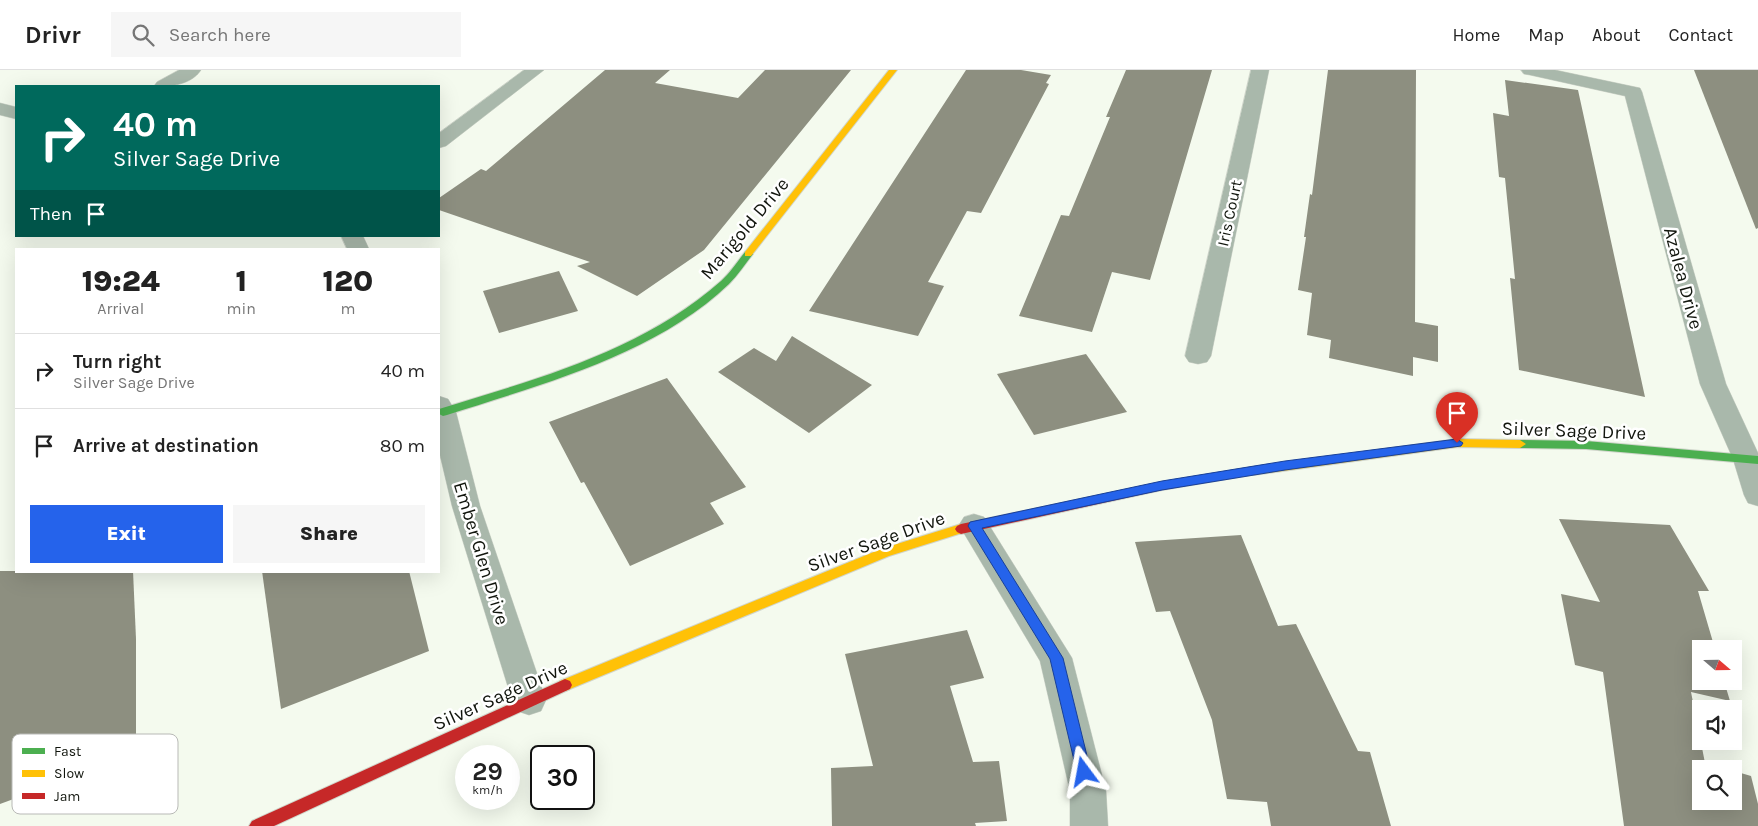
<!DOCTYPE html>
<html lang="en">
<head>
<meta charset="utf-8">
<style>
  :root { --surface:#fff; --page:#f6f6f6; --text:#222; --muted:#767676; --line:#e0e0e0; --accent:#2563eb }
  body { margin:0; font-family:Karla,sans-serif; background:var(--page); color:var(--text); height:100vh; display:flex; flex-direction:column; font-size:19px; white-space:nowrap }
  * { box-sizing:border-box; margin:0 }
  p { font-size:16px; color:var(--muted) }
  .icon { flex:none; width:28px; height:28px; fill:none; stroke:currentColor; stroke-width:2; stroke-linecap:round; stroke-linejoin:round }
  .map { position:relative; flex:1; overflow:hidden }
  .sheet { position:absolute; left:15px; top:178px; width:425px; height:325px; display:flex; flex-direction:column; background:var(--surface); border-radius:0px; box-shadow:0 5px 20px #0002 }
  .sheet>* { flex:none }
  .hud { position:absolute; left:15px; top:15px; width:425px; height:152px; border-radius:0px; box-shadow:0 5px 20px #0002; background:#00695c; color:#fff; overflow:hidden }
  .needle { width:32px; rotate:110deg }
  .tools { position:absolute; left:1692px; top:570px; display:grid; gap:10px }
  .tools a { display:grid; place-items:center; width:50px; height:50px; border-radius:0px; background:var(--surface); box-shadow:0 5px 20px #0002; font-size:25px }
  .speed { position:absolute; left:455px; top:675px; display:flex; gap:10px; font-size:25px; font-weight:700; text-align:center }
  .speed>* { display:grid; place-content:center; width:65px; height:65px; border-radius:50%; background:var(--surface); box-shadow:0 5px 20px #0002; line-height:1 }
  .speed small { font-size:12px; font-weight:400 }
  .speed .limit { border:2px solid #111; border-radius:8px; background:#fff; color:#111 }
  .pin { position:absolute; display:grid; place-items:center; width:42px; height:42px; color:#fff; margin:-51px -21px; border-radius:50% 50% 50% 0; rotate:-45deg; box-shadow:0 0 5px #0007 }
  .pin .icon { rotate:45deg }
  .me { position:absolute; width:55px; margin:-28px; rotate:347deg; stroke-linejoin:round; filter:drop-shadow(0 0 4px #0008) }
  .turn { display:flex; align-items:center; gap:18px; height:105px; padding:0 15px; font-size:22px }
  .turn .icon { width:65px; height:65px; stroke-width:2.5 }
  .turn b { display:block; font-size:35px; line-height:42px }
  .then { display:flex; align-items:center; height:48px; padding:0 15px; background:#0003; gap:10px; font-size:19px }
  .eta { display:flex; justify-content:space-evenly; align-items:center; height:85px; text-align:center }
  .eta b { font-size:30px; font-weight:800; line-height:35px }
  .primary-button { display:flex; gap:10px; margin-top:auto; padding:10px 15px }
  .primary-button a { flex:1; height:58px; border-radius:0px; background:var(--accent); color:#fff; font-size:20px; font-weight:800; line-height:58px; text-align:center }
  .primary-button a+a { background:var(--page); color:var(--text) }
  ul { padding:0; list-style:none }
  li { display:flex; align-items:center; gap:15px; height:75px; padding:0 15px; border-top:1px solid var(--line) }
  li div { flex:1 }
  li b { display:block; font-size:19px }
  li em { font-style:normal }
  header { display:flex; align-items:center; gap:30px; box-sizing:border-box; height:70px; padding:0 25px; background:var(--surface); border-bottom:1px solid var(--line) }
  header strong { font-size:24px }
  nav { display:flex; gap:28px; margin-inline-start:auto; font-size:18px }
  .search { width:350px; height:45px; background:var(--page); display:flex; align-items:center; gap:12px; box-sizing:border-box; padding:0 18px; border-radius:0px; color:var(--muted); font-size:19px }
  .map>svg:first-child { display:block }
</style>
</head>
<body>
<header>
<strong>Drivr</strong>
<div class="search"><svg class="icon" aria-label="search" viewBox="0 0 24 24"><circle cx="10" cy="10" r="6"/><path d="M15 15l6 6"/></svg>Search here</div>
<nav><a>Home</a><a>Map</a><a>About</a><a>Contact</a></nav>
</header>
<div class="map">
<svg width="1758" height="756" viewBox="0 0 1758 756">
  <rect width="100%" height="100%" fill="#f4faee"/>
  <g fill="#8d8f80">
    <polygon points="605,0 670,0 655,13 738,28 765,0 851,0 704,180 637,226 577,196 590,192 439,140 439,128 481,99 486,101"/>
    <polygon points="966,0 1021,0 1051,5 1046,13 1049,14 981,143 967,141 928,212 944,216 918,266 809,241"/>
    <polygon points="1126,0 1212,0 1150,210 1112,202 1092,262 1019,246 1061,145 1069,146 1110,47 1106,47"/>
    <polygon points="1328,0 1416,0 1415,252 1438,256 1438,292 1413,287 1413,306 1329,288 1331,270 1307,265 1312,223 1298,220 1306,167 1304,167 1310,124 1312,125"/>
    <polygon points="1694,0 1758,0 1758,158 1756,159"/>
    <polygon points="1505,10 1578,20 1645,327 1519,300 1510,208 1515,209 1505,108 1499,107 1493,43 1509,46"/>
    <polygon points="559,201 578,241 499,263 483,221"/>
    <polygon points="792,266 872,315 809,363 718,302 754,278 776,291"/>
    <polygon points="1086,284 1127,342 1034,365 997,304"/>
    <polygon points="667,308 746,417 710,433 724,454 630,496 584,412 581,413 549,352"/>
    <polygon points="1559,449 1670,455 1709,521 1698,521 1715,579 1701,579 1701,611 1724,611 1730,631 1691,622 1705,693 1725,699 1701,699 1701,731 1734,731 1734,701 1751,706 1758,734 1758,756 1624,756 1603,602 1575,595 1561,524 1600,532"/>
    <polygon points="1241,465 1278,556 1296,554 1358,681 1370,682 1391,756 1271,756 1267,732 1227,729 1212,650 1170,541 1156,542 1135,472"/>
    <polygon points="0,501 133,501 136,569 136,684 0,734"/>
    <polygon points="262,501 409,501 429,581 281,639"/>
    <polygon points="967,560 984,608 950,616 973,692 999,691 1007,751 975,753 976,756 832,756 831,698 873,696 845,584"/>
  </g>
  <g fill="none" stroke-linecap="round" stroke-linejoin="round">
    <defs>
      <g id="street">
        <path d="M 179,0 L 201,0 C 191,15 170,17 154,16 L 157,12 Z"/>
        <polygon points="524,0 544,0 446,76 439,78 439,63"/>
        <polygon points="1251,0 1269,0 1211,286 1207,292 1198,294 1189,292 1185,286"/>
        <polygon points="1521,0 1555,0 1640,18 1642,22 1726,314 1758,383 1758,436 1748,433 1744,425 1733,389 1700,314 1625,26 1530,5 1524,4"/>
        <polygon points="0,33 16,37 16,49 0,45"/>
        <polygon points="341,166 363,166 369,179 347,179"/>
        <polygon points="439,326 448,329 456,342 480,436 546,630 541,641 529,645 517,641 512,630 452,436 439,381"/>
        <polygon points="974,444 984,447 1072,588 1106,721 1108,756 1070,756 1070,721 1040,591 959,455 964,447"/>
      </g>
      <g id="fast">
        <path d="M 748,181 L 753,184 C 745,194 738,205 729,214 C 655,285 542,314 447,345 L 443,346 L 439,344 L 439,339 C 537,309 642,281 721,211 C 730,203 737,192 745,182 Z"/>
        <polygon points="1520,370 1586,371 1758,386 1758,394 1586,379 1520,378 1514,374"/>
      </g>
      <g id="slow">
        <polygon points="889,0 897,0 751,186 745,186 745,182"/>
        <polygon points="1457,369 1520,370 1526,374 1520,378 1457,377 1253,405 1249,404 1247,401 1249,398 1253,397"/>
        <polygon points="961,454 965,456 967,459 965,462 889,486 570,619 565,621 560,619 558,615 560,611 881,479"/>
      </g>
      <g id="jam">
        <polygon points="1253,397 1257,398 1259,401 1257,404 1162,420 961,464 957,462 955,459 957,456 961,454 1162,412"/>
        <polygon points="565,609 570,611 572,615 570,619 274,756 249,756 252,751"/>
      </g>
    </defs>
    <use href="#street" stroke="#d0d5cb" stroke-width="1"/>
    <use href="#fast" stroke="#d0d5cb" stroke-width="2"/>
    <use href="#slow" stroke="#d0d5cb" stroke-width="2"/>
    <use href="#jam" stroke="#d0d5cb" stroke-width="2"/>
    <use href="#street" fill="#a9b8ab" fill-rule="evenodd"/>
    <use href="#fast" fill="#4caf50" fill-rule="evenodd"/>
    <use href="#slow" fill="#ffc107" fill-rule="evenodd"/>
    <use href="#jam" fill="#c62828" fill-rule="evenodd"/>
  </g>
  <polygon fill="#2563eb" stroke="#184099" points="1457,369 1463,373 1461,376 1285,400 1162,420 982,458 1063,588 1091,702 1089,707 1084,709 1078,707 1050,589 970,459 968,456 970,452 1162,411 1285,391"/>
  <g text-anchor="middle" stroke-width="5" stroke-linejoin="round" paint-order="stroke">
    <g font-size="16" fill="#11150d" stroke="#fff">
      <text transform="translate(1229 143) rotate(-78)" y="6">Iris Court</text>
    </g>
    <g font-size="19" fill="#11150d" stroke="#fff">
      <text transform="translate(744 158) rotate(-50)" y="7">Marigold Drive</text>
      <text transform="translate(1684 208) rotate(75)" y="7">Azalea Drive</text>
      <text transform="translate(1574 360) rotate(2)" y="7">Silver Sage Drive</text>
      <text transform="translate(876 471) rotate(-20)" y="7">Silver Sage Drive</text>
      <text transform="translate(482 483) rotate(73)" y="7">Ember Glen Drive</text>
      <text transform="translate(500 625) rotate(-24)" y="7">Silver Sage Drive</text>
    </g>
  </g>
  <rect x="12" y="664" width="166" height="80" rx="8" fill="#fff" stroke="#b8b9b6" stroke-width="1"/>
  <rect x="22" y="678" width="23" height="6" fill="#4caf50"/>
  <rect x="22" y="700" width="23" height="7" fill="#ffc107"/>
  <rect x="22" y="723" width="23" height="6" fill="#c62828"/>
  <g font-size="14" fill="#11150d">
    <text x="54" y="686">Fast</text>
    <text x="54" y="708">Slow</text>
    <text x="54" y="731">Jam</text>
  </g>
</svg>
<div class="tools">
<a><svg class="needle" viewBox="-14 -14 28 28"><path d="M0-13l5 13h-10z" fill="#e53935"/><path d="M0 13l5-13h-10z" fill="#767676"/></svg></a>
<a><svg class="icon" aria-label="sound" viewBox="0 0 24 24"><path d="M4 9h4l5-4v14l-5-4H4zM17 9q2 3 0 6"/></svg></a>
<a><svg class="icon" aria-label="search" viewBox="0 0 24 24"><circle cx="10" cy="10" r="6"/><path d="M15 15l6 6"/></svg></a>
</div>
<div class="speed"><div>29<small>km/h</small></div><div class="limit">30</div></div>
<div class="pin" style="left:1457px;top:373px;background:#d93025"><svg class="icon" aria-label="arrive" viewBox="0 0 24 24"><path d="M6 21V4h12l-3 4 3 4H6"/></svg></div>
<svg class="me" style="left:1084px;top:702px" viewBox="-20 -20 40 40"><path d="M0-17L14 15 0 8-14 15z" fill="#2563eb" stroke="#fff" stroke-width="4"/></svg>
<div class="hud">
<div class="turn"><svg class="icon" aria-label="right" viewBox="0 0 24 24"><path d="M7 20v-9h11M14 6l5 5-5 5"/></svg><div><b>40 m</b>Silver Sage Drive</div></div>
<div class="then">Then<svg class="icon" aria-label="arrive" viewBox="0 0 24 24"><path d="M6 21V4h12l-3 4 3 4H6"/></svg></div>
</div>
<section class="sheet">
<div class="eta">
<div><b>19:24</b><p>Arrival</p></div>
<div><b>1</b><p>min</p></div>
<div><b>120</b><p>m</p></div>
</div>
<ul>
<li><svg class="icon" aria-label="right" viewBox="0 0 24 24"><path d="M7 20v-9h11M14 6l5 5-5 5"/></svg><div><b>Turn right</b><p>Silver Sage Drive</p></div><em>40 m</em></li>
<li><svg class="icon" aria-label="arrive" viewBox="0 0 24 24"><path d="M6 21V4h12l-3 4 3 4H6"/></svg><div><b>Arrive at destination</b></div><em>80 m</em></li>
</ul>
<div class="primary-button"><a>Exit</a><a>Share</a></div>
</section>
</div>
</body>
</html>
